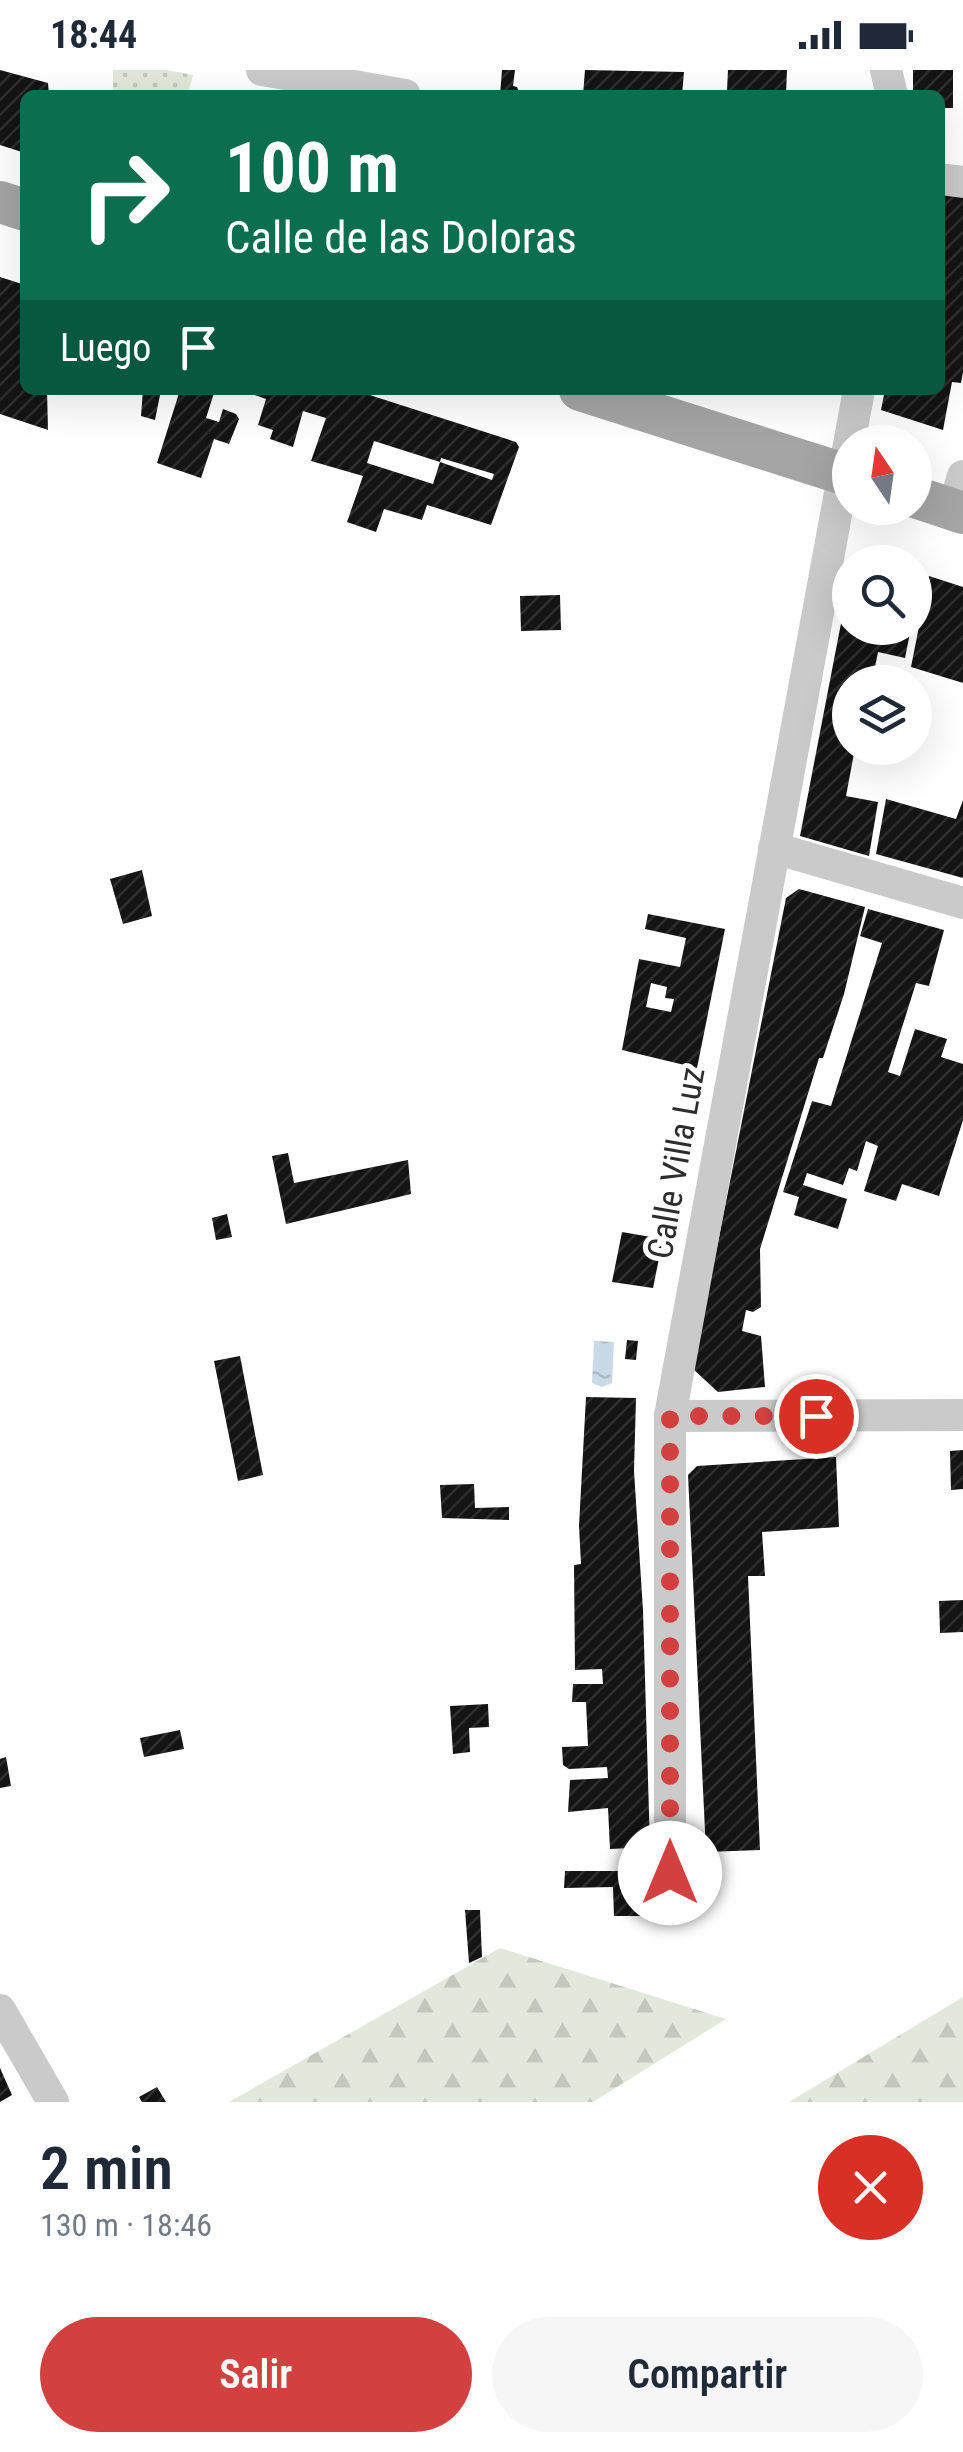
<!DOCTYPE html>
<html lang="es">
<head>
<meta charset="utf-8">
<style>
  :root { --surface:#fff; --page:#f6f6f7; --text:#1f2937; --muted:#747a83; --accent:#d34040 }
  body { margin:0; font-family:"Roboto Condensed",sans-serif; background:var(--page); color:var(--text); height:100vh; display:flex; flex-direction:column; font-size:38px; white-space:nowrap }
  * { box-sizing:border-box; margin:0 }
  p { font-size:32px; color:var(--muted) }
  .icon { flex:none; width:55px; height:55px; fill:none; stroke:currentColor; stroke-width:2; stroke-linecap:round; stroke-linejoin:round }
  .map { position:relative; height:2032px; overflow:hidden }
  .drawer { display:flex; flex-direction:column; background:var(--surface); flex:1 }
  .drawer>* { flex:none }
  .guide { position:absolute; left:20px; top:20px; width:925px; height:305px; border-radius:15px; box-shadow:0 10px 40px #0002; background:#0b6e4f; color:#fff; overflow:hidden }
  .needle { width:65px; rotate:347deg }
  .buttons { position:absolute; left:832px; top:355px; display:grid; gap:20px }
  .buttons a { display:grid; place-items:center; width:100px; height:100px; border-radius:50%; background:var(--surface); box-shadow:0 10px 40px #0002; font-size:50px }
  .pin { position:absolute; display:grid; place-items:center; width:85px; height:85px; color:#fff; margin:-42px; border:5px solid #fff; border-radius:50%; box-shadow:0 2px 10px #0007 }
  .me { position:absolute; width:110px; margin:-55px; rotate:0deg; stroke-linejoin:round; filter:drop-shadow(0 0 8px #0008) }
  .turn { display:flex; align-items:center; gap:35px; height:210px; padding:0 40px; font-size:45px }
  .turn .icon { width:130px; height:130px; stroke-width:2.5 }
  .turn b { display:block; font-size:70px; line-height:85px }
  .then { display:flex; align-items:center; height:95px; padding:0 40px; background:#0003; gap:20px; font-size:38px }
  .round { display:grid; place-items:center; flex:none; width:105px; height:105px; border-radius:52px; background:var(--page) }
  .headline { display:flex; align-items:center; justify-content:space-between; height:170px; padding:0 40px }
  h1 { font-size:60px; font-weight:600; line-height:75px }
  .action { display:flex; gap:20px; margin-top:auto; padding:20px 40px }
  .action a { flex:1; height:115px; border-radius:60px; background:var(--accent); color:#fff; font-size:40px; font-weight:600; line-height:115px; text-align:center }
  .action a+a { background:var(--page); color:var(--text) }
  .status { display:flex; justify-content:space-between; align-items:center; height:70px; padding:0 50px; background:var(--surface); direction:ltr }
  .status svg { height:28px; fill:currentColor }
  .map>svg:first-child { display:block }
</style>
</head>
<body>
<div class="status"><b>18:44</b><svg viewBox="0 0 49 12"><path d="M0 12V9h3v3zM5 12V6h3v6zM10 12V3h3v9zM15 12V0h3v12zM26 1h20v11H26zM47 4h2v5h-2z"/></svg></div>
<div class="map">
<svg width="963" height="2032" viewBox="0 0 963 2032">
  <defs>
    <pattern id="grass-dots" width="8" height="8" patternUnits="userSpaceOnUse" patternTransform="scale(2.5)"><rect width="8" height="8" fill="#e2e9dc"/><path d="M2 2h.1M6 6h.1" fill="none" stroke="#c2c8bd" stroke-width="1.8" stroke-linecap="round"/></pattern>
    <pattern id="forest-firs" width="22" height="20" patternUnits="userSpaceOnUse" patternTransform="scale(2.5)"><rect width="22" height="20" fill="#e2e9dc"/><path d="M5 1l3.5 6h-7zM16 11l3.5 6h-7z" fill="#c2c8bd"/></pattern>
    <pattern id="water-ripples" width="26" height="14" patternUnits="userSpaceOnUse" patternTransform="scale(2.5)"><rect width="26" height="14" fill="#c9d9e7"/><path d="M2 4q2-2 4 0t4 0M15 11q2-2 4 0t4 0" fill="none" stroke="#adbbc6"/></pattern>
    <pattern id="building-hatch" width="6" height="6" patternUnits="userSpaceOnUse" patternTransform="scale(2.5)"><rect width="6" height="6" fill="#141414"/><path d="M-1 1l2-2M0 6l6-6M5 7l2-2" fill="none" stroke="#2e2e2e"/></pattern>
  </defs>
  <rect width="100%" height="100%" fill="#fff"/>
  <polygon fill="url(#grass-dots)" points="113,0 166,0 193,5 188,25 113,25"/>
  <g fill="url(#forest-firs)">
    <polygon points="500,1878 726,1949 593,2032 229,2032"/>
    <polygon points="963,1927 963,2032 789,2032"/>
  </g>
  <polygon fill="url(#water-ripples)" points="594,1271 614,1272 612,1313 602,1317 592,1313"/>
  <g fill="url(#building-hatch)" fill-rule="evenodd">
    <polygon points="0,0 48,13 49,25 25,25 25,83 0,75"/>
    <polygon points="502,0 515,0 513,16 517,17 520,25 500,25"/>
    <polygon points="585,0 684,2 682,25 583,25"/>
    <polygon points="728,0 787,0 786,24 727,21"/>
    <polygon points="913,0 953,0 953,38 940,38 940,25 913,25"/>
    <polygon points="940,120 963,124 963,302 961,313 952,312 943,360 881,340 885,320 940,320"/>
    <polygon points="0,207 25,215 25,320 47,320 48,360 0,344"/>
    <polygon points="143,320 161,320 155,350 141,346"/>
    <polygon points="180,320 215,320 206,348 219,352 223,339 236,344 239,349 229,374 214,369 201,408 157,393"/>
    <path d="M 241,320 L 354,320 L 516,372 L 519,377 L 491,455 L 427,435 L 422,450 L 384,439 L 376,462 L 347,452 L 363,406 L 311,391 L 326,348 L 303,341 L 293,377 L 270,369 L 273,360 L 258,355 L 266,329 ZM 374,371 L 440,392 L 441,388 L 494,404 L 492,410 L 440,392 L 433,414 L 367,393 Z"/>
    <polygon points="929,506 963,517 963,613 911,597"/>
    <polygon points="848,517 850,558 911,558 905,588 878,582 872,612 850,612 850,678 855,678 846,726 878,732 869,786 800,766"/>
    <polygon points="560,525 561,560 521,561 520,526"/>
    <polygon points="886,729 956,749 963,730 963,808 876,784"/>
    <polygon points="142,800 152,846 123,854 110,809"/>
    <polygon points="799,819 865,837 844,924 823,988 819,988 760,1179 761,1237 753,1242 746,1240 742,1261 761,1266 765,1317 718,1322 693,1299 786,828"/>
    <polygon points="868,839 944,860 929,916 916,913 888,1002 900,1006 915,959 947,969 941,987 963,994 963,1050 939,1126 902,1114 896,1131 864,1121 878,1076 866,1071 857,1101 849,1098 843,1115 807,1103 803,1115 847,1129 838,1159 794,1145 799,1127 783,1122 812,1031 831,1036 882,873 860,866"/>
    <path d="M 648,844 L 725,859 L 697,998 L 622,980 L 639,889 L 680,897 L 686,868 L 645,859 ZM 651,913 L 667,917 L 665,928 L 674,929 L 671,942 L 646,937 Z"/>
    <polygon points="288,1083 294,1113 408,1090 411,1124 286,1154 272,1086"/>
    <polygon points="227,1144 232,1167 216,1170 212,1148"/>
    <polygon points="622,1162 663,1169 653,1218 612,1212"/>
    <polygon points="627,1270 638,1271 636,1290 625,1289"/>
    <polygon points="240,1286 263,1405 238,1411 214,1291"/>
    <polygon points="586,1327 636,1328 634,1401 643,1540 650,1777 610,1779 608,1738 568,1742 570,1710 608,1708 607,1697 569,1699 563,1695 562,1677 588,1676 586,1632 572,1632 573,1614 603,1614 602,1599 575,1600 574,1495 581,1494 579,1456"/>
    <polygon points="963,1380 963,1419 951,1420 950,1381"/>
    <polygon points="836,1387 839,1457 762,1462 765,1506 748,1506 760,1780 706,1782 688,1405 697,1396"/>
    <polygon points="474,1414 475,1438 509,1437 509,1450 442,1448 440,1415"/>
    <polygon points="963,1530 963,1562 940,1563 939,1531"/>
    <polygon points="488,1634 489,1657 469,1658 470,1682 453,1684 450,1636"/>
    <polygon points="180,1660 184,1679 144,1687 140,1668"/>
    <polygon points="6,1687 11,1716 0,1718 0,1689"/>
    <polygon points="565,1801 652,1801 654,1846 614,1846 613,1817 564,1818"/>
    <polygon points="465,1840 480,1840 482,1887 469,1893"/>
    <polygon points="0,1998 12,2025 0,2032"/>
    <polygon points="157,2017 166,2032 142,2032 139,2027"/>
  </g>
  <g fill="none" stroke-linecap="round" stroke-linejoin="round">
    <g stroke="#cacaca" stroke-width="32">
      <polyline points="262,0 405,25"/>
      <polyline points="886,0 892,25"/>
      <polyline points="940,109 963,112"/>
      <polyline points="953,440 963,406"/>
      <polyline points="774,778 963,833"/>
      <polyline points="670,1346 963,1345"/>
      <polyline points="670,1803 670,1346 859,320"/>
      <polyline points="0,1940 53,2032"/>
    </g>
    <g stroke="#a5a5a5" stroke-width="42">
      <polyline points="0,132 25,140"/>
      <polyline points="580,320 850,406"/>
      <polyline points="915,427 963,443"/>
    </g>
  </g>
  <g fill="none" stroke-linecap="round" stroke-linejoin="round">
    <polyline stroke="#d34040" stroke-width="18" stroke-dasharray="0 32.4" points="670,1803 670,1346 816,1346"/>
  </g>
  <g text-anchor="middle" stroke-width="10" stroke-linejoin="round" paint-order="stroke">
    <g font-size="35" fill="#2d2d2d" stroke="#fff">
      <text transform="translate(676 1093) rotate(-80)" y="12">Calle Villa Luz</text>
    </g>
  </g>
</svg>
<div class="buttons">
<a><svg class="needle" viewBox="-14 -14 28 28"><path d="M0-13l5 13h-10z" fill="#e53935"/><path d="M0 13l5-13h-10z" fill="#747a83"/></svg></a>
<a><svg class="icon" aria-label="search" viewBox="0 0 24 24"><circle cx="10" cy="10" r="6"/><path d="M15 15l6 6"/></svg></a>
<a><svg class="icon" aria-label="layers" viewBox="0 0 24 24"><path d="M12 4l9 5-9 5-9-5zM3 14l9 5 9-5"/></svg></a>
</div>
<div class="pin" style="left:816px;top:1346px;background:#d93025"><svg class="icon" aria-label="arrive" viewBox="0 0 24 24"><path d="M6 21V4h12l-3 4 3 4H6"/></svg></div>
<svg class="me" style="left:670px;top:1803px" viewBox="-20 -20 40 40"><circle r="19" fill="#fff"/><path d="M0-13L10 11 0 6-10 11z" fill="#d34040"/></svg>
<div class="guide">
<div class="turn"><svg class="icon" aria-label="right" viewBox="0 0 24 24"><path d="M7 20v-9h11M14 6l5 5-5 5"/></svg><div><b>100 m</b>Calle de las Doloras</div></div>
<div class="then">Luego<svg class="icon" aria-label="arrive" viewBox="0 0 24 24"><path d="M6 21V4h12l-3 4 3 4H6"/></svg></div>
</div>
</div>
<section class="drawer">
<div class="headline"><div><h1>2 min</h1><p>130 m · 18:46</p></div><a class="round" style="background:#d93025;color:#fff"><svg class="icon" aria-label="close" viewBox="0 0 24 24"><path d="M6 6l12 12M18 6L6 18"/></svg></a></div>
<div class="action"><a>Salir</a><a>Compartir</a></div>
</section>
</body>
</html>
